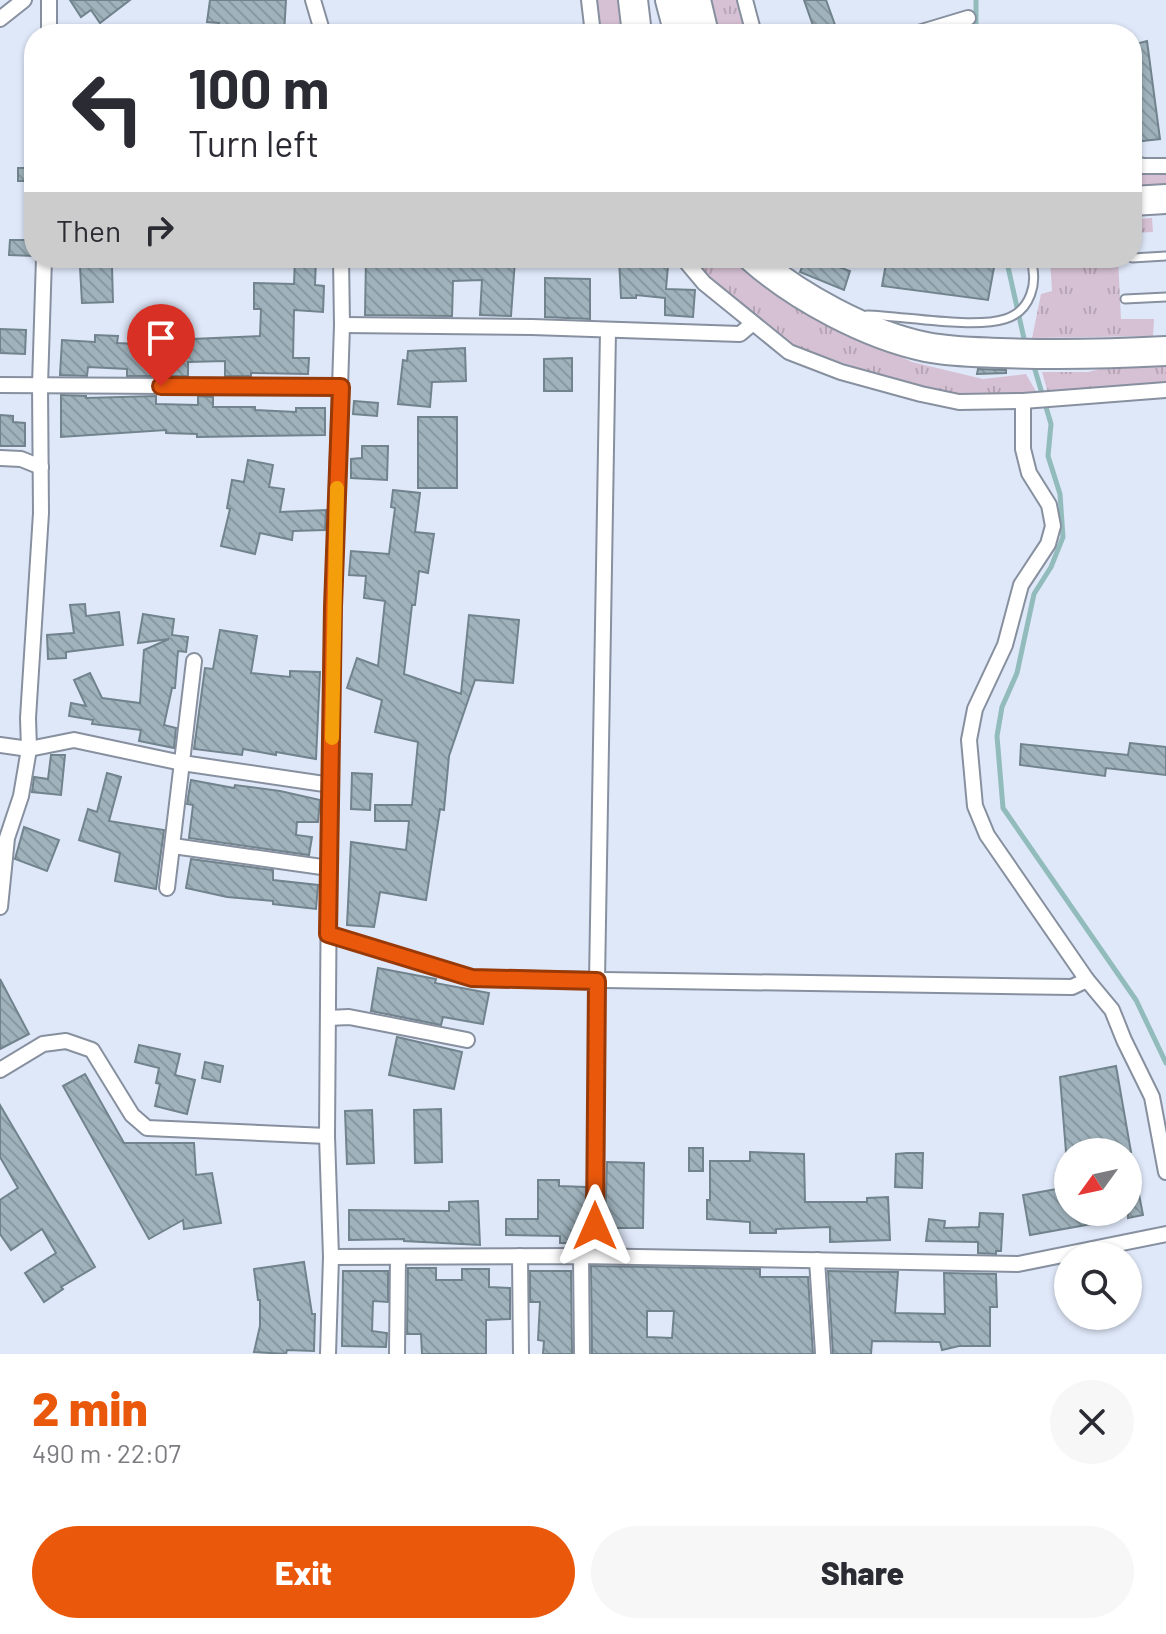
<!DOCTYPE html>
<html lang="en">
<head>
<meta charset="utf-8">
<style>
  :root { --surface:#fff; --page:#f7f7f7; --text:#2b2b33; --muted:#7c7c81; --accent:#ea580c }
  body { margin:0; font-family:Barlow,sans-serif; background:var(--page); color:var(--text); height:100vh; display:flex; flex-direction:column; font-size:30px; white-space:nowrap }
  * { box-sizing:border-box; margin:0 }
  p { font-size:26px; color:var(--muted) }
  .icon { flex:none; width:44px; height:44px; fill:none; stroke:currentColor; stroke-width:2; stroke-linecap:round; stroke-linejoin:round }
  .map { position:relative; height:1354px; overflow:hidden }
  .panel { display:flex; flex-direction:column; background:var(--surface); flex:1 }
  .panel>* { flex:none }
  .banner { position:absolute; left:24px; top:24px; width:1118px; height:244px; border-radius:32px; box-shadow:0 2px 6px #0004; background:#fff; color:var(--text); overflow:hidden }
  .needle { width:52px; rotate:237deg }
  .tools { position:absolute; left:1054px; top:1138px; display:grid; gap:16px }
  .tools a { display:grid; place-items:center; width:88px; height:88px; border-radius:50%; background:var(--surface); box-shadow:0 2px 6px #0004; font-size:40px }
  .pin { position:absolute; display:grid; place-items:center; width:68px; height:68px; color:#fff; margin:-82px -34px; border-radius:50% 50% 50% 0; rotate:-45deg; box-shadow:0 0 8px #0007 }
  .pin .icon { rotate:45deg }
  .me { position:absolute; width:88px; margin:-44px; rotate:0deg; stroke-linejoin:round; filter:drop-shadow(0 0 6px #0008) }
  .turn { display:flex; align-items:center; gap:28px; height:168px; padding:0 32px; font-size:36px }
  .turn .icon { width:104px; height:104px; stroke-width:2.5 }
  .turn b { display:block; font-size:56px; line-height:68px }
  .then { display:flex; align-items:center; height:76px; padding:0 32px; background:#0003; gap:16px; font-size:30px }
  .round { display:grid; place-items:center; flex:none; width:84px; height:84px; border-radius:42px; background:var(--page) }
  .head { display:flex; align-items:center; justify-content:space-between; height:136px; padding:0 32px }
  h1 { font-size:48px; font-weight:800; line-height:60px; color:var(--accent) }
  .cta { display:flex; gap:16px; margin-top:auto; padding:16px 32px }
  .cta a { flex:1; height:92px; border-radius:48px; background:var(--accent); color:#fff; font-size:32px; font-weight:800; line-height:92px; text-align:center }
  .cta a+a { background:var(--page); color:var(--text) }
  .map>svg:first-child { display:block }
</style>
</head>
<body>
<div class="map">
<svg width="1166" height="1354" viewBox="0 0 1166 1354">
  <defs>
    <pattern id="grass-tufts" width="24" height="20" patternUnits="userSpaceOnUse" patternTransform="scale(2)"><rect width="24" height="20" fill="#d6c1d4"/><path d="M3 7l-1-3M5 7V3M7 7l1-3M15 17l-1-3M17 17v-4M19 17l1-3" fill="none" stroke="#b6a5b5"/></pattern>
    <pattern id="building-back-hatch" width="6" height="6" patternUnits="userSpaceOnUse" patternTransform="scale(2)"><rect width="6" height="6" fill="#a0b3bd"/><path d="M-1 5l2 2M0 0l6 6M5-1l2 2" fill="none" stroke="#8999a2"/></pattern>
  </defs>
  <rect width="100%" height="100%" fill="#dfe8f9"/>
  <g fill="url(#grass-tufts)">
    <polygon points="596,0 618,0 624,34 599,34"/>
    <polygon points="706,0 737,0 746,34 716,34"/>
    <polygon points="1132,171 1139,173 1166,172 1166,186 1132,187"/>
    <polygon points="1152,218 1153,232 1132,233 1132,219"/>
    <polygon points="691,258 734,258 786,302 912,362 983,379 1026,374 1038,395 963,396 946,393 880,376 783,342 714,283"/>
    <polygon points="1050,258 1118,258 1121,319 1154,319 1153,336 1032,338 1041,294 1052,291"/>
    <polygon points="1166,361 1166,382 1048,393 1042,372 1088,372 1130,362"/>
  </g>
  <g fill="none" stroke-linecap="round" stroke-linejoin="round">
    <g stroke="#92bbbb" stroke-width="5">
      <polyline points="976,0 976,34"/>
      <polyline points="1006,258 1025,343"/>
      <polyline points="1033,363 1051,424 1048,456 1060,494 1063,537 1051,567 1034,594 1017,673 1002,707 997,736 1003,808 1136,1000 1166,1063"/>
    </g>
  </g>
  <g fill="url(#building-back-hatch)" stroke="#71838c" stroke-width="2" fill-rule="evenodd">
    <polygon points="70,0 130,0 100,23 91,10 81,17"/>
    <polygon points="210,0 286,0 284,34 218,34 219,23 207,22"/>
    <polygon points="804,0 826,0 835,25 816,34"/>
    <polygon points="1147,41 1160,139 1134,142 1132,45"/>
    <rect x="18" y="168" width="16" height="13"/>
    <polygon points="10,240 34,240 34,256 9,255"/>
    <polygon points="295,258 316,258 315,285 324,286 323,312 294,310 293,358 309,358 308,374 251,373 251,376 225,376 225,361 188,362 188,376 127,376 127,369 88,367 87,376 60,375 62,340 95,342 95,335 118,336 117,343 160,345 192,343 192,339 260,336 261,309 254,309 254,283 294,284"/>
    <polygon points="366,258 515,260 511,316 480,315 482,280 453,281 452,316 365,315"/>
    <polygon points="619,258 635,258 635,262 668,266 666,289 695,290 693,317 665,315 665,298 636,295 636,298 621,298"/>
    <polygon points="806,258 815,258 850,271 844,290 800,272"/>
    <polygon points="887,258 967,258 995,262 988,300 882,286"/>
    <polygon points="112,266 113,302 82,303 80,267"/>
    <polygon points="545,278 590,279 590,319 545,317"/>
    <polygon points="0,329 26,330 25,354 0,353"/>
    <polygon points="465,348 466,381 432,382 430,407 398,404 403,360 407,361 408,351"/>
    <polygon points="572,358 572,391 544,391 544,359"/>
    <polygon points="978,369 1006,370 1006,373 977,374"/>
    <polygon points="61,395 86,396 86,398 156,396 156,404 198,405 198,396 213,397 213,407 255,407 255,410 296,412 296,408 325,408 325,435 197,437 197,434 166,433 166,430 61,437"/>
    <polygon points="354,401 378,403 377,416 353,414"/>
    <polygon points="0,415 13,416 13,422 25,423 25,446 0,446"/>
    <rect x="418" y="417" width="39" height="71"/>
    <polygon points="362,446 388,446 387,480 351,478 351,459 362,458"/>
    <polygon points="248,460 273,465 269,487 284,489 280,512 326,510 325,530 293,531 292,540 260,533 255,554 221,546 230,509 227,508 232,480 244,482"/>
    <polygon points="393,490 420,493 415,532 434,534 428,573 419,571 415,605 412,605 404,674 461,694 469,615 519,620 513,683 475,680 449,756 444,810 440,809 426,900 380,892 374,927 347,925 351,842 406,850 409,821 375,821 375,805 412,805 418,742 375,732 382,700 347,688 357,658 378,666 385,601 364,598 366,576 349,575 351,551 389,554 395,508 391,507"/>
    <polygon points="85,604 86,616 119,612 123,645 66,652 66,658 48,659 47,635 74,633 70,605"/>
    <polygon points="143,614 174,619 172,635 188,637 186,652 178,651 175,688 172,688 164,725 176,728 174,748 139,741 141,730 92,724 93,720 69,716 71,703 86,706 74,680 90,673 102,698 140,703 144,650 169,639 138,643"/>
    <polygon points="220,630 257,636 251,673 290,677 290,671 320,672 316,759 276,752 276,755 243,749 242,755 194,749 205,668 213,669"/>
    <polygon points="1130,743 1166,747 1166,775 1106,768 1105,776 1020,765 1021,744 1128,755"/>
    <polygon points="51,755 65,755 61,795 32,792 34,777 48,779"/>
    <polygon points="107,773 121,777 109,821 164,830 156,889 115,881 120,853 79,840 88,809 97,812"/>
    <polygon points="352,773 372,774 370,810 351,809"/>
    <polygon points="191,780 234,788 235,785 280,791 320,800 318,822 297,822 296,835 312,837 309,855 189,838 193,805 187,804"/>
    <polygon points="24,827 59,840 47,871 15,859"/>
    <polygon points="191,859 273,870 273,880 318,885 316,909 273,904 273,901 227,897 186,888"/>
    <polygon points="378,968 436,979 435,983 489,993 483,1024 443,1017 441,1025 371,1011"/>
    <polygon points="0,979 29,1034 0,1049"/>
    <polygon points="397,1037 462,1052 454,1089 389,1075"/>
    <polygon points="139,1045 180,1054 175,1075 195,1080 187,1114 155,1106 160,1084 156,1083 159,1068 135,1062"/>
    <polygon points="205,1062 223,1066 220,1082 202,1078"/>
    <polygon points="1116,1066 1131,1152 1066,1152 1060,1077"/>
    <polygon points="85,1074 124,1143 194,1143 196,1175 212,1173 221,1223 184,1229 183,1220 149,1239 63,1086"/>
    <polygon points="0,1105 95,1267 61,1287 63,1289 44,1302 25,1273 56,1253 42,1229 11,1250 0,1234 0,1200 18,1188 0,1157"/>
    <polygon points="441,1109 442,1162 415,1163 414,1110"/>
    <polygon points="372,1110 374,1163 347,1164 345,1111"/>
    <rect x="689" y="1148" width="14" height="23"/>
    <polygon points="750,1152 804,1154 805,1202 867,1202 867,1198 888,1197 890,1240 830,1242 830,1227 776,1229 776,1233 750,1233 750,1222 707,1219 707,1200 710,1200 710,1161 750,1161"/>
    <polygon points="907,1153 923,1153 922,1188 895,1187 896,1154"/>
    <polygon points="607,1162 644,1163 643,1228 605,1228"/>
    <polygon points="1128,1174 1135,1174 1143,1215 1128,1218"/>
    <polygon points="538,1180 559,1180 559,1186 586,1187 585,1243 560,1243 560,1236 506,1235 506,1219 538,1219"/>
    <polygon points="1068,1187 1068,1212 1120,1212 1120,1219 1030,1235 1023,1195"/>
    <polygon points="478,1201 480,1245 404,1241 404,1239 349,1240 349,1210 449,1211 449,1202"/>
    <polygon points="980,1213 1003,1214 1001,1251 996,1251 996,1254 978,1253 978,1242 926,1241 929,1219 945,1221 944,1228 979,1227"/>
    <polygon points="304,1262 312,1314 315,1314 314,1351 287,1350 286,1354 254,1352 260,1326 260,1300 258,1300 254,1269"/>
    <path d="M 591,1266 L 760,1269 L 760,1277 L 808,1277 L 813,1354 L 592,1354 ZM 647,1311 L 674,1311 L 672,1338 L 647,1337 Z"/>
    <polygon points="408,1268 436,1268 436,1280 462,1280 462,1269 489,1269 489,1287 510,1288 510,1319 486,1320 486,1354 422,1354 421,1334 407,1334"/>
    <polygon points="343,1271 388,1271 388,1302 373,1301 372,1331 387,1333 386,1347 342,1346"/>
    <polygon points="530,1271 571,1271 572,1354 543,1354 544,1341 538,1340 540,1302 530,1302"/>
    <polygon points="828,1271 898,1272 895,1313 945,1314 944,1273 996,1274 997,1307 990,1307 990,1346 959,1346 942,1350 940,1342 872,1341 871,1354 833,1354"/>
  </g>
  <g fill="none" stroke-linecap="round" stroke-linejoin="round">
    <defs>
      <g id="lane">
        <polyline points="1132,258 1166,256"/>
        <polyline points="1125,299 1166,297"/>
        <path d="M 867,315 C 903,316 973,329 1005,319 C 1031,311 1039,282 1030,258"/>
      </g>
      <g id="street">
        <polyline points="49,0 49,34"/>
        <polyline points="313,0 323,34"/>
        <polyline points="589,0 593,34"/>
        <polyline points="745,0 754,34"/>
        <polyline points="0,19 24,0"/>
        <polyline points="857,34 892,34"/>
        <polyline points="915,34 968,18"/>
        <polyline points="1132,163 1143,166 1166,166"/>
        <polyline points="683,258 704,283 789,352 841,372 921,394 959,402 1023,401 1166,390"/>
        <polyline points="342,325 532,327 740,334 753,323"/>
        <polyline points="0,385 341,387"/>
        <polyline points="1023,401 1023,449 1029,473 1049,505 1053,526 1048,544 1021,585 1005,645 975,709 969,740 975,806 987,835 1087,980 1112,1010 1124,1040 1152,1097 1166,1172"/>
        <polyline points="0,458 21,459 41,467"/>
        <polyline points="0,745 29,749 74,740 182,763 331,785"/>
        <polyline points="173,846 329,868"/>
        <polyline points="167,888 194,661"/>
        <polyline points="0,907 7,838 21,796 29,749 28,718 41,513 40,385 44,258"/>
        <polyline points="328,934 472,978 1072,987 1087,980"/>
        <polyline points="328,1018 349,1017 467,1040"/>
        <polyline points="0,1070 43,1044 66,1041 92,1050 132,1115 147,1128 327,1136"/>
        <polyline points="520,1256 521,1354"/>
        <polyline points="581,1256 582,1354"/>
        <polyline points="595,1256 597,981 608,330"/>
        <polyline points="331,1257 581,1256 1018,1264 1166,1234"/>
        <polyline points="817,1260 823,1353"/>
        <polyline points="328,1354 331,1257 327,1136 329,868 333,607 342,325 341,258"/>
        <polyline points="397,1354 398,1257"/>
      </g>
      <g id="highway">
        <polyline points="633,0 637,34"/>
        <polyline points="670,0 679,34"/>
        <polyline points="696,0 704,34"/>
        <polyline points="1132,201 1166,199"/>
        <path d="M 753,258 C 797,297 868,335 926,347 C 951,352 975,352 1000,353 C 1057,355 1109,354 1166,351"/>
      </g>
    </defs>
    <use href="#lane" stroke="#87909f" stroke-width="11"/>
    <use href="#street" stroke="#87909f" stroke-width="18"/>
    <use href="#highway" stroke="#87909f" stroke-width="32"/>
    <use href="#lane" stroke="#fff" stroke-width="7"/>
    <use href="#street" stroke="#fff" stroke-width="14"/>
    <use href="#highway" stroke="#fff" stroke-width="28"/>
  </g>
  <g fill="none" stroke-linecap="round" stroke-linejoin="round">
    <defs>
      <polyline id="route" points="161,386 341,387 333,607 328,934 472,978 597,981 595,1226"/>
    </defs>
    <use href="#route" stroke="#983908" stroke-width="20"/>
    <use href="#route" stroke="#ea580c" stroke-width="14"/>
    <polyline stroke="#f59e0b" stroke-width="14" points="332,738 337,488"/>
  </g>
</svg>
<div class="tools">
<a><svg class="needle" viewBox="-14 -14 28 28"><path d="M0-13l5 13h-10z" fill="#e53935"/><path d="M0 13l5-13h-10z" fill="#7c7c81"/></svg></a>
<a><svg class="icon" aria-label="search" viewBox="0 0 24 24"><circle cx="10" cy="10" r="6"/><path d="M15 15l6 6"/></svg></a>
</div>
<div class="pin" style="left:161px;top:386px;background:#d93025"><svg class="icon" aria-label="arrive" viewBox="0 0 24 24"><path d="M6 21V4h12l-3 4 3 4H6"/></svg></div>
<svg class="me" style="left:595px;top:1226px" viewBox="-20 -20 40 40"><path d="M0-17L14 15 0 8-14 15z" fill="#ea580c" stroke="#fff" stroke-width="4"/></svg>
<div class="banner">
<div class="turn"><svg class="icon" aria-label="left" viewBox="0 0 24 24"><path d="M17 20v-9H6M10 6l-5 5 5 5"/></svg><div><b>100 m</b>Turn left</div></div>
<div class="then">Then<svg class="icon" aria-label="right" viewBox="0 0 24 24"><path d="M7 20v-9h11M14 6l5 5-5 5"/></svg></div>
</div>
</div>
<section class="panel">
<div class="head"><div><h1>2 min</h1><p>490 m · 22:07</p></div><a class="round"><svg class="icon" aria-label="close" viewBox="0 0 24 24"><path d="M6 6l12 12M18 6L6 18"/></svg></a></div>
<div class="cta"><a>Exit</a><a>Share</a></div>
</section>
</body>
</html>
